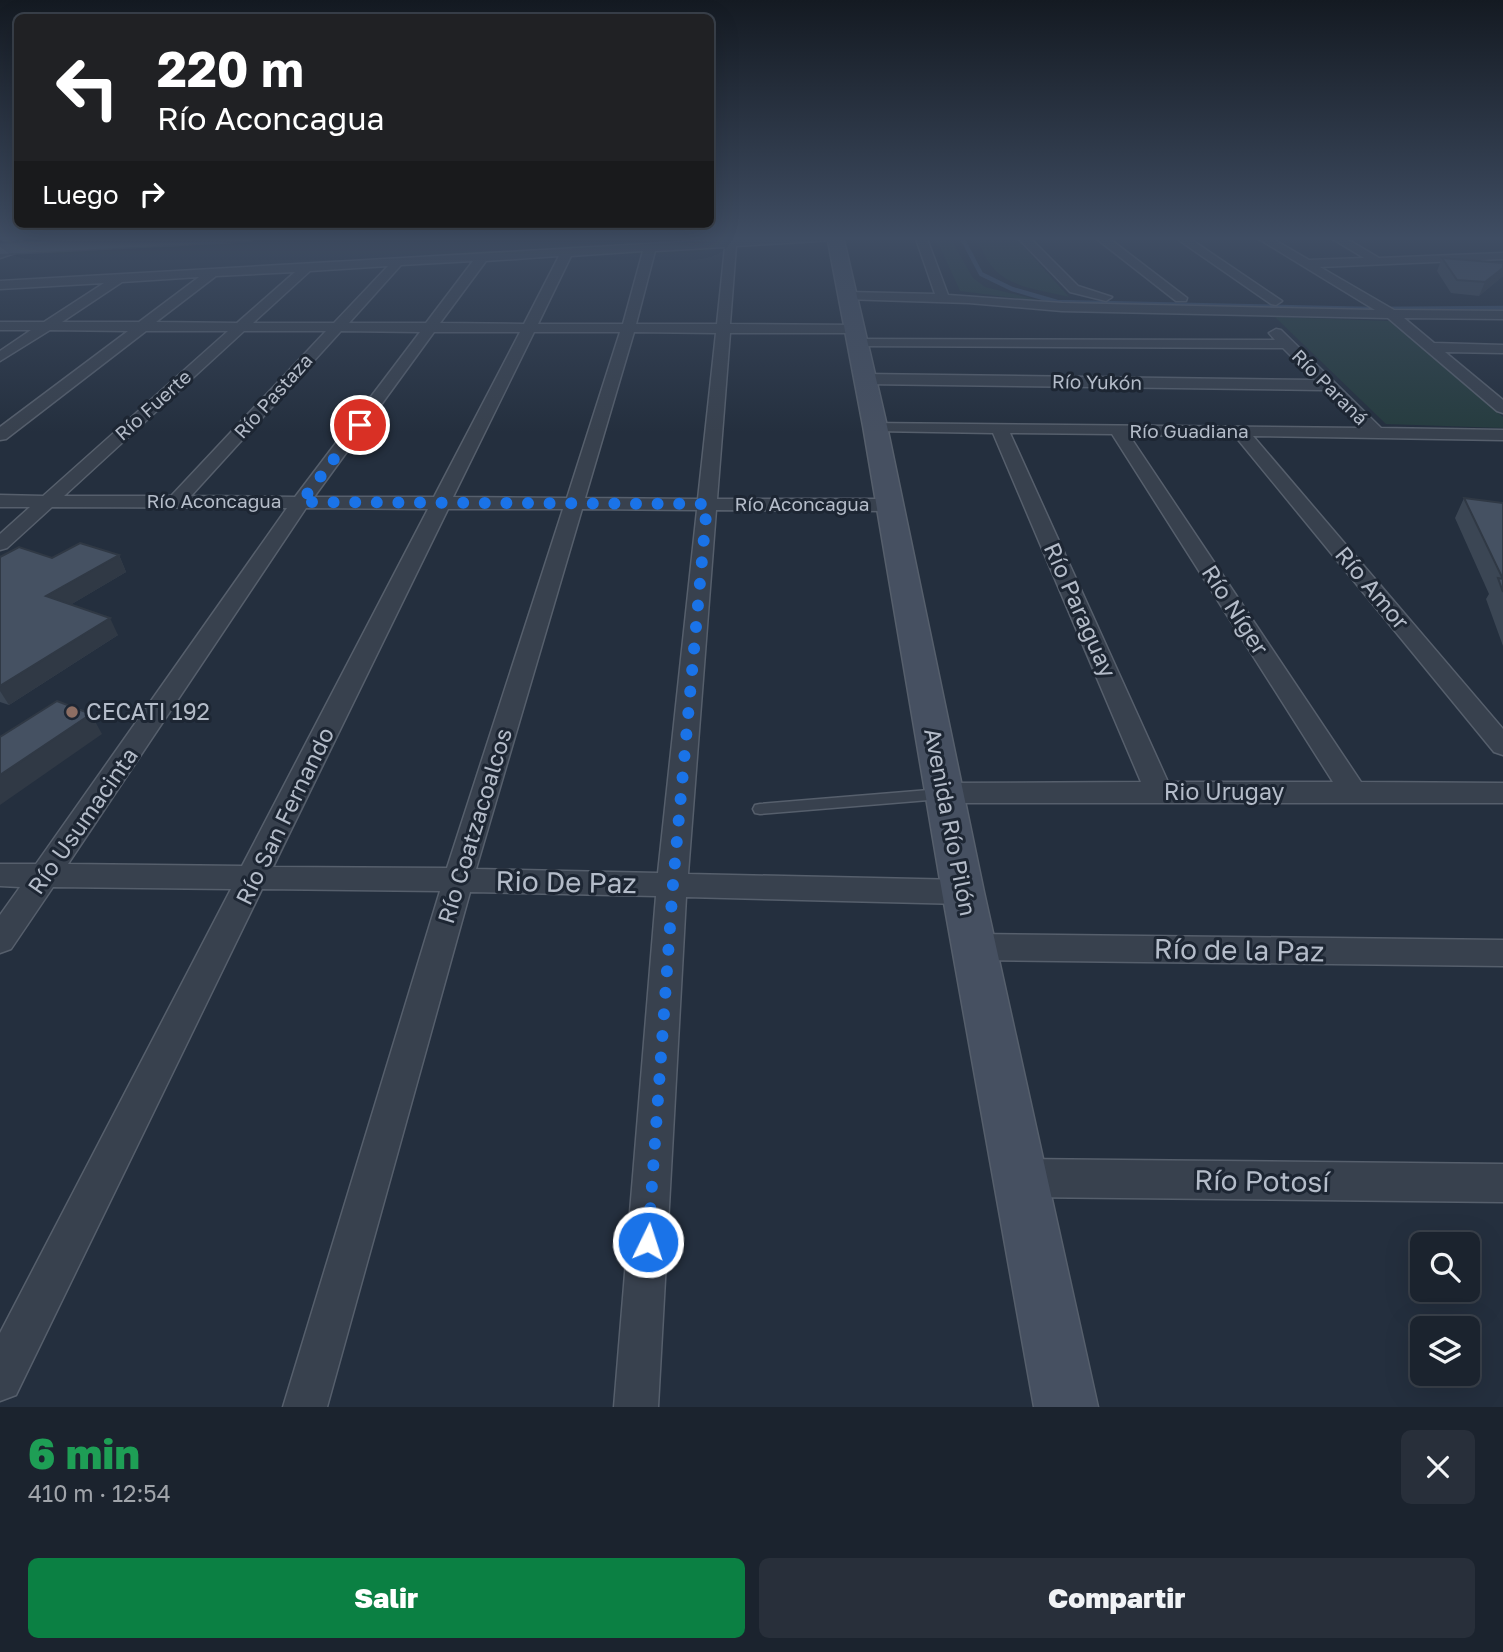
<!DOCTYPE html>
<html lang="es">
<head>
<meta charset="utf-8">
<style>
  :root { --surface:#1b232e; --page:#282f3a; --text:#f1f3f6; --muted:#a0a4aa; --line:#39404a; --accent:#0b8043 }
  body { margin:0; font-family:"Golos Text",sans-serif; background:var(--page); color:var(--text); height:100vh; display:flex; flex-direction:column; font-size:26px; white-space:nowrap }
  * { box-sizing:border-box; margin:0 }
  p { font-size:23px; color:var(--muted) }
  .icon { flex:none; width:38px; height:38px; fill:none; stroke:currentColor; stroke-width:2; stroke-linecap:round; stroke-linejoin:round }
  .map { position:relative; height:1407px; overflow:hidden }
  .sheet { display:flex; flex-direction:column; background:var(--surface); flex:1 }
  .sheet>* { flex:none }
  .banner { position:absolute; left:14px; top:14px; width:700px; height:214px; border-radius:10px; box-shadow:0 7px 28px #0002,0 0 0 2px var(--line); background:#202124; color:#fff; overflow:hidden }
  .fabs { position:absolute; left:1410px; top:1232px; display:grid; gap:14px }
  .fabs a { display:grid; place-items:center; width:70px; height:70px; border-radius:10px; background:var(--surface); box-shadow:0 7px 28px #0002,0 0 0 2px var(--line); font-size:35px }
  .pin { position:absolute; display:grid; place-items:center; width:60px; height:60px; color:#fff; margin:-30px; border:4px solid #fff; border-radius:50%; box-shadow:0 2px 7px #0007 }
  .me { position:absolute; width:77px; margin:-38px; rotate:4deg; stroke-linejoin:round; filter:drop-shadow(0 0 5px #0008) }
  .turn { display:flex; align-items:center; gap:24px; height:147px; padding:0 28px; font-size:32px }
  .turn .icon { width:91px; height:91px; stroke-width:2.5 }
  .turn b { display:block; font-size:49px; line-height:60px }
  .then { display:flex; align-items:center; height:66px; padding:0 28px; background:#0003; gap:14px; font-size:26px }
  .round { display:grid; place-items:center; flex:none; width:74px; height:74px; border-radius:10px; background:var(--page) }
  .overview { display:flex; align-items:center; justify-content:space-between; height:119px; padding:0 28px }
  h1 { font-size:42px; font-weight:800; line-height:52px; color:#1e9e55 }
  .button { display:flex; gap:14px; margin-top:auto; padding:14px 28px }
  .button a { flex:1; height:80px; border-radius:10px; background:var(--accent); color:#fff; font-size:28px; font-weight:800; line-height:80px; text-align:center }
  .button a+a { background:var(--page); color:var(--text) }
  .map>svg:first-child { display:block }
</style>
</head>
<body>
<div class="map">
<svg width="1503" height="1407" viewBox="0 0 1503 1407">
  <rect width="100%" height="100%" fill="#242f3e"/>
  <g fill="#263c3f">
    <polygon points="935,236 949,236 973,278 985,287 1046,302 960,291"/>
    <path d="M 975,236 L 1014,236 L 1069,297 C 1046,291 1012,288 995,270 C 986,261 981,247 975,236 Z"/>
    <polygon points="1275,317 1389,321 1503,417 1503,428 1386,424"/>
  </g>
  <g fill="none" stroke-linecap="round" stroke-linejoin="round">
    <polyline stroke="#394c67" stroke-width="4.5" points="961,236 981,274 1012,289 1057,302 1371,309 1503,308"/>
    <defs>
      <g id="service">
        <polygon points="0,236 14,239 11,241 0,239"/>
        <polygon points="26,236 21,240 18,238 20,236"/>
        <polygon points="941,789 946,791 948,794 946,797 941,799 760,814 755,813 753,809 755,805 760,804"/>
      </g>
      <g id="minor">
        <path d="M 788,236 L 841,237 L 835,240 L 736,246 L 730,324 L 855,325 L 862,329 L 855,333 L 730,333 L 717,499 L 890,499 L 899,505 L 890,511 L 716,510 L 688,874 L 963,880 L 974,884 L 978,892 L 974,900 L 963,904 L 686,897 L 658,1407 L 614,1407 L 656,896 L 470,892 L 327,1407 L 283,1407 L 440,891 L 262,889 L 16,1395 L 0,1401 L 0,1333 L 231,889 L 53,887 L 11,949 L 0,953 L 0,915 L 20,887 L 0,886 L 0,864 L 36,864 L 287,508 L 52,507 L 7,548 L 0,550 L 0,534 L 30,507 L 0,507 L 0,495 L 43,496 L 228,331 L 146,331 L 6,439 L 0,440 L 0,427 L 128,331 L 50,330 L 0,361 L 0,351 L 31,330 L 0,330 L 0,322 L 44,322 L 104,283 L 0,289 L 0,281 ZM 725,247 L 717,324 L 636,324 L 655,251 ZM 643,251 L 623,324 L 538,324 L 571,256 ZM 559,256 L 524,324 L 440,323 L 486,261 ZM 473,261 L 426,323 L 349,323 L 401,265 ZM 388,266 L 334,323 L 253,323 L 310,271 ZM 295,272 L 237,323 L 156,322 L 216,276 ZM 199,277 L 139,322 L 62,322 L 122,282 ZM 244,331 L 326,331 L 171,496 L 64,496 ZM 341,331 L 420,332 L 295,497 L 191,496 ZM 434,332 L 520,332 L 434,497 L 314,497 ZM 534,332 L 620,332 L 567,498 L 453,497 ZM 634,332 L 716,333 L 698,499 L 585,498 ZM 306,508 L 428,509 L 242,866 L 68,864 ZM 448,509 L 563,509 L 447,868 L 273,867 ZM 582,509 L 697,510 L 658,873 L 476,869 Z"/>
        <polygon points="915,236 926,236 948,295 1062,303 1375,310 1254,236 1268,236 1309,260 1364,258 1328,236 1342,236 1379,258 1503,253 1503,259 1320,267 1394,310 1503,311 1503,319 1404,318 1434,343 1503,345 1503,353 1445,352 1503,400 1503,413 1497,411 1388,318 1062,311 969,303 844,299 842,296 848,292 935,294"/>
        <polygon points="1016,236 1028,236 1078,286 1112,297 1106,301 1070,292"/>
        <polygon points="1093,236 1106,236 1187,298 1186,301 1176,301"/>
        <polygon points="1173,236 1186,236 1282,301 1276,305 1271,304"/>
        <polygon points="20,245 26,248 24,250 0,258 0,251"/>
        <path d="M 1276,329 L 1281,330 L 1381,428 L 1503,430 L 1503,440 L 1253,436 L 1503,729 L 1503,755 L 1494,752 L 1235,436 L 1129,435 L 1361,782 L 1503,783 L 1503,803 L 945,803 L 935,800 L 931,793 L 935,786 L 945,783 L 1141,782 L 993,433 L 875,431 L 869,429 L 867,426 L 869,423 L 1362,428 L 1324,390 L 865,384 L 857,379 L 865,374 L 1315,380 L 1283,348 L 858,346 L 851,342 L 853,339 L 1275,340 L 1269,333 ZM 1010,433 L 1112,434 L 1333,782 L 1168,782 Z"/>
        <polygon points="974,934 1503,940 1503,966 974,960 963,956 958,947 963,938"/>
        <polygon points="1020,1159 1503,1164 1503,1202 1020,1197 1006,1192 1001,1178 1006,1164"/>
      </g>
      <polygon id="secondary" points="827,236 843,236 887,426 984,892 1098,1407 1034,1407 942,892 863,426"/>
      <polygon id="primary" points="142,236 258,236 250,241 0,254 0,244"/>
    </defs>
    <use href="#service" stroke="#565f6c" stroke-width="3"/>
    <use href="#minor" stroke="#565f6c" stroke-width="3"/>
    <use href="#secondary" stroke="#565f6c" stroke-width="3"/>
    <use href="#primary" stroke="#414a57" stroke-width="3"/>
    <use href="#service" fill="#38414e" fill-rule="evenodd"/>
    <use href="#minor" fill="#38414e" fill-rule="evenodd"/>
    <use href="#secondary" fill="#465061" fill-rule="evenodd"/>
    <use href="#primary" fill="#56606e" fill-rule="evenodd"/>
  </g>
  <g fill="#3b4654">
    <polygon points="1442,258 1503,263 1503,276 1479,296 1451,293 1437,271"/>
    <polygon points="1464,498 1503,503 1503,646 1486,599 1489,594 1455,518"/>
    <polygon points="119,555 126,572 70,605 118,635 9,705 0,702 0,557 52,558"/>
  </g>
  <g fill="#303945">
    <polygon points="24,236 39,236 30,240 25,240"/>
    <polygon points="1503,268 1503,276 1479,296 1485,282"/>
    <polygon points="119,555 126,572 55,614 46,596"/>
    <polygon points="110,618 118,635 9,705 0,691 0,686"/>
    <polygon points="91,714 102,734 0,805 0,775"/>
  </g>
  <g fill="#455162" stroke="#303945" stroke-width="2">
    <polygon points="1442,258 1503,263 1503,268 1485,282 1457,280"/>
    <polygon points="1464,498 1503,503 1503,592 1498,578 1503,579"/>
    <polygon points="80,543 119,555 46,596 110,618 0,686 0,557 19,547 52,558"/>
    <polygon points="57,701 91,714 0,775 0,737"/>
  </g>
  <linearGradient id="sky" x2="0" y2="1"><stop stop-color="#141a22"/><stop offset="0.55" stop-color="#3f4d63"/><stop offset="1" stop-color="#3f4d63" stop-opacity="0"/></linearGradient>
  <rect width="1503" height="433" fill="url(#sky)"/>
  <g fill="none" stroke-linecap="round" stroke-linejoin="round">
    <polyline stroke="#1a73e8" stroke-width="12" stroke-dasharray="0 21.6" points="360,425 301,502 707,504 673,884 648,1242"/>
  </g>
  <circle fill="#8d6e63" stroke="#1d2633" stroke-width="2.5" cx="72" cy="712" r="7"/>
  <g text-anchor="middle" stroke-width="6" stroke-linejoin="round" paint-order="stroke">
    <g font-size="19" fill="#b4bcc9" stroke="#1d2633">
      <text transform="translate(1097 382) rotate(1)" y="7">Río Yukón</text>
      <text transform="translate(1330 387) rotate(45)" y="7">Río Paraná</text>
      <text transform="translate(273 396) rotate(-48)" y="7">Río Pastaza</text>
      <text transform="translate(153 405) rotate(-42)" y="7">Río Fuerte</text>
      <text x="1189" y="438">Río Guadiana</text>
      <text x="214" y="508">Río Aconcagua</text>
      <text x="802" y="511">Río Aconcagua</text>
    </g>
    <g font-size="23" fill="#b4bcc9" stroke="#1d2633">
      <text transform="translate(1372 588) rotate(50)" y="8">Río Amor</text>
      <text transform="translate(1080 610) rotate(66)" y="8">Río Paraguay</text>
      <text transform="translate(1235 610) rotate(57)" y="8">Río Níger</text>
      <text x="1224" y="800">Rio Urugay</text>
      <text transform="translate(285 816) rotate(-64)" y="8">Río San Fernando</text>
      <text transform="translate(83 821) rotate(-55)" y="8">Río Usumacinta</text>
      <text transform="translate(950 822) rotate(79)" y="8">Avenida Río Pilón</text>
      <text transform="translate(475 826) rotate(-73)" y="8">Río Coatzacoalcos</text>
    </g>
    <g font-size="23" fill="#b4bcc9" stroke="#1d2633" text-anchor="start">
      <text x="86" y="720">CECATI 192</text>
    </g>
    <g font-size="28" fill="#b4bcc9" stroke="#1d2633">
      <text transform="translate(566 882) rotate(1)" y="10">Rio De Paz</text>
      <text transform="translate(1239 950) rotate(1)" y="10">Río de la Paz</text>
      <text transform="translate(1262 1181) rotate(1)" y="10">Río Potosí</text>
    </g>
  </g>
</svg>
<div class="fabs">
<a><svg class="icon" aria-label="search" viewBox="0 0 24 24"><circle cx="10" cy="10" r="6"/><path d="M15 15l6 6"/></svg></a>
<a><svg class="icon" aria-label="layers" viewBox="0 0 24 24"><path d="M12 4l9 5-9 5-9-5zM3 14l9 5 9-5"/></svg></a>
</div>
<div class="pin" style="left:360px;top:425px;background:#d93025"><svg class="icon" aria-label="arrive" viewBox="0 0 24 24"><path d="M6 21V4h12l-3 4 3 4H6"/></svg></div>
<svg class="me" style="left:648px;top:1242px" viewBox="-20 -20 40 40"><circle r="17" fill="#1a73e8" stroke="#fff" stroke-width="3"/><path d="M0-11L8 9 0 5-8 9z" fill="#fff"/></svg>
<div class="banner">
<div class="turn"><svg class="icon" aria-label="left" viewBox="0 0 24 24"><path d="M17 20v-9H6M10 6l-5 5 5 5"/></svg><div><b>220 m</b>Río Aconcagua</div></div>
<div class="then">Luego<svg class="icon" aria-label="right" viewBox="0 0 24 24"><path d="M7 20v-9h11M14 6l5 5-5 5"/></svg></div>
</div>
</div>
<section class="sheet">
<div class="overview"><div><h1>6 min</h1><p>410 m · 12:54</p></div><a class="round"><svg class="icon" aria-label="close" viewBox="0 0 24 24"><path d="M6 6l12 12M18 6L6 18"/></svg></a></div>
<div class="button"><a>Salir</a><a>Compartir</a></div>
</section>
</body>
</html>
